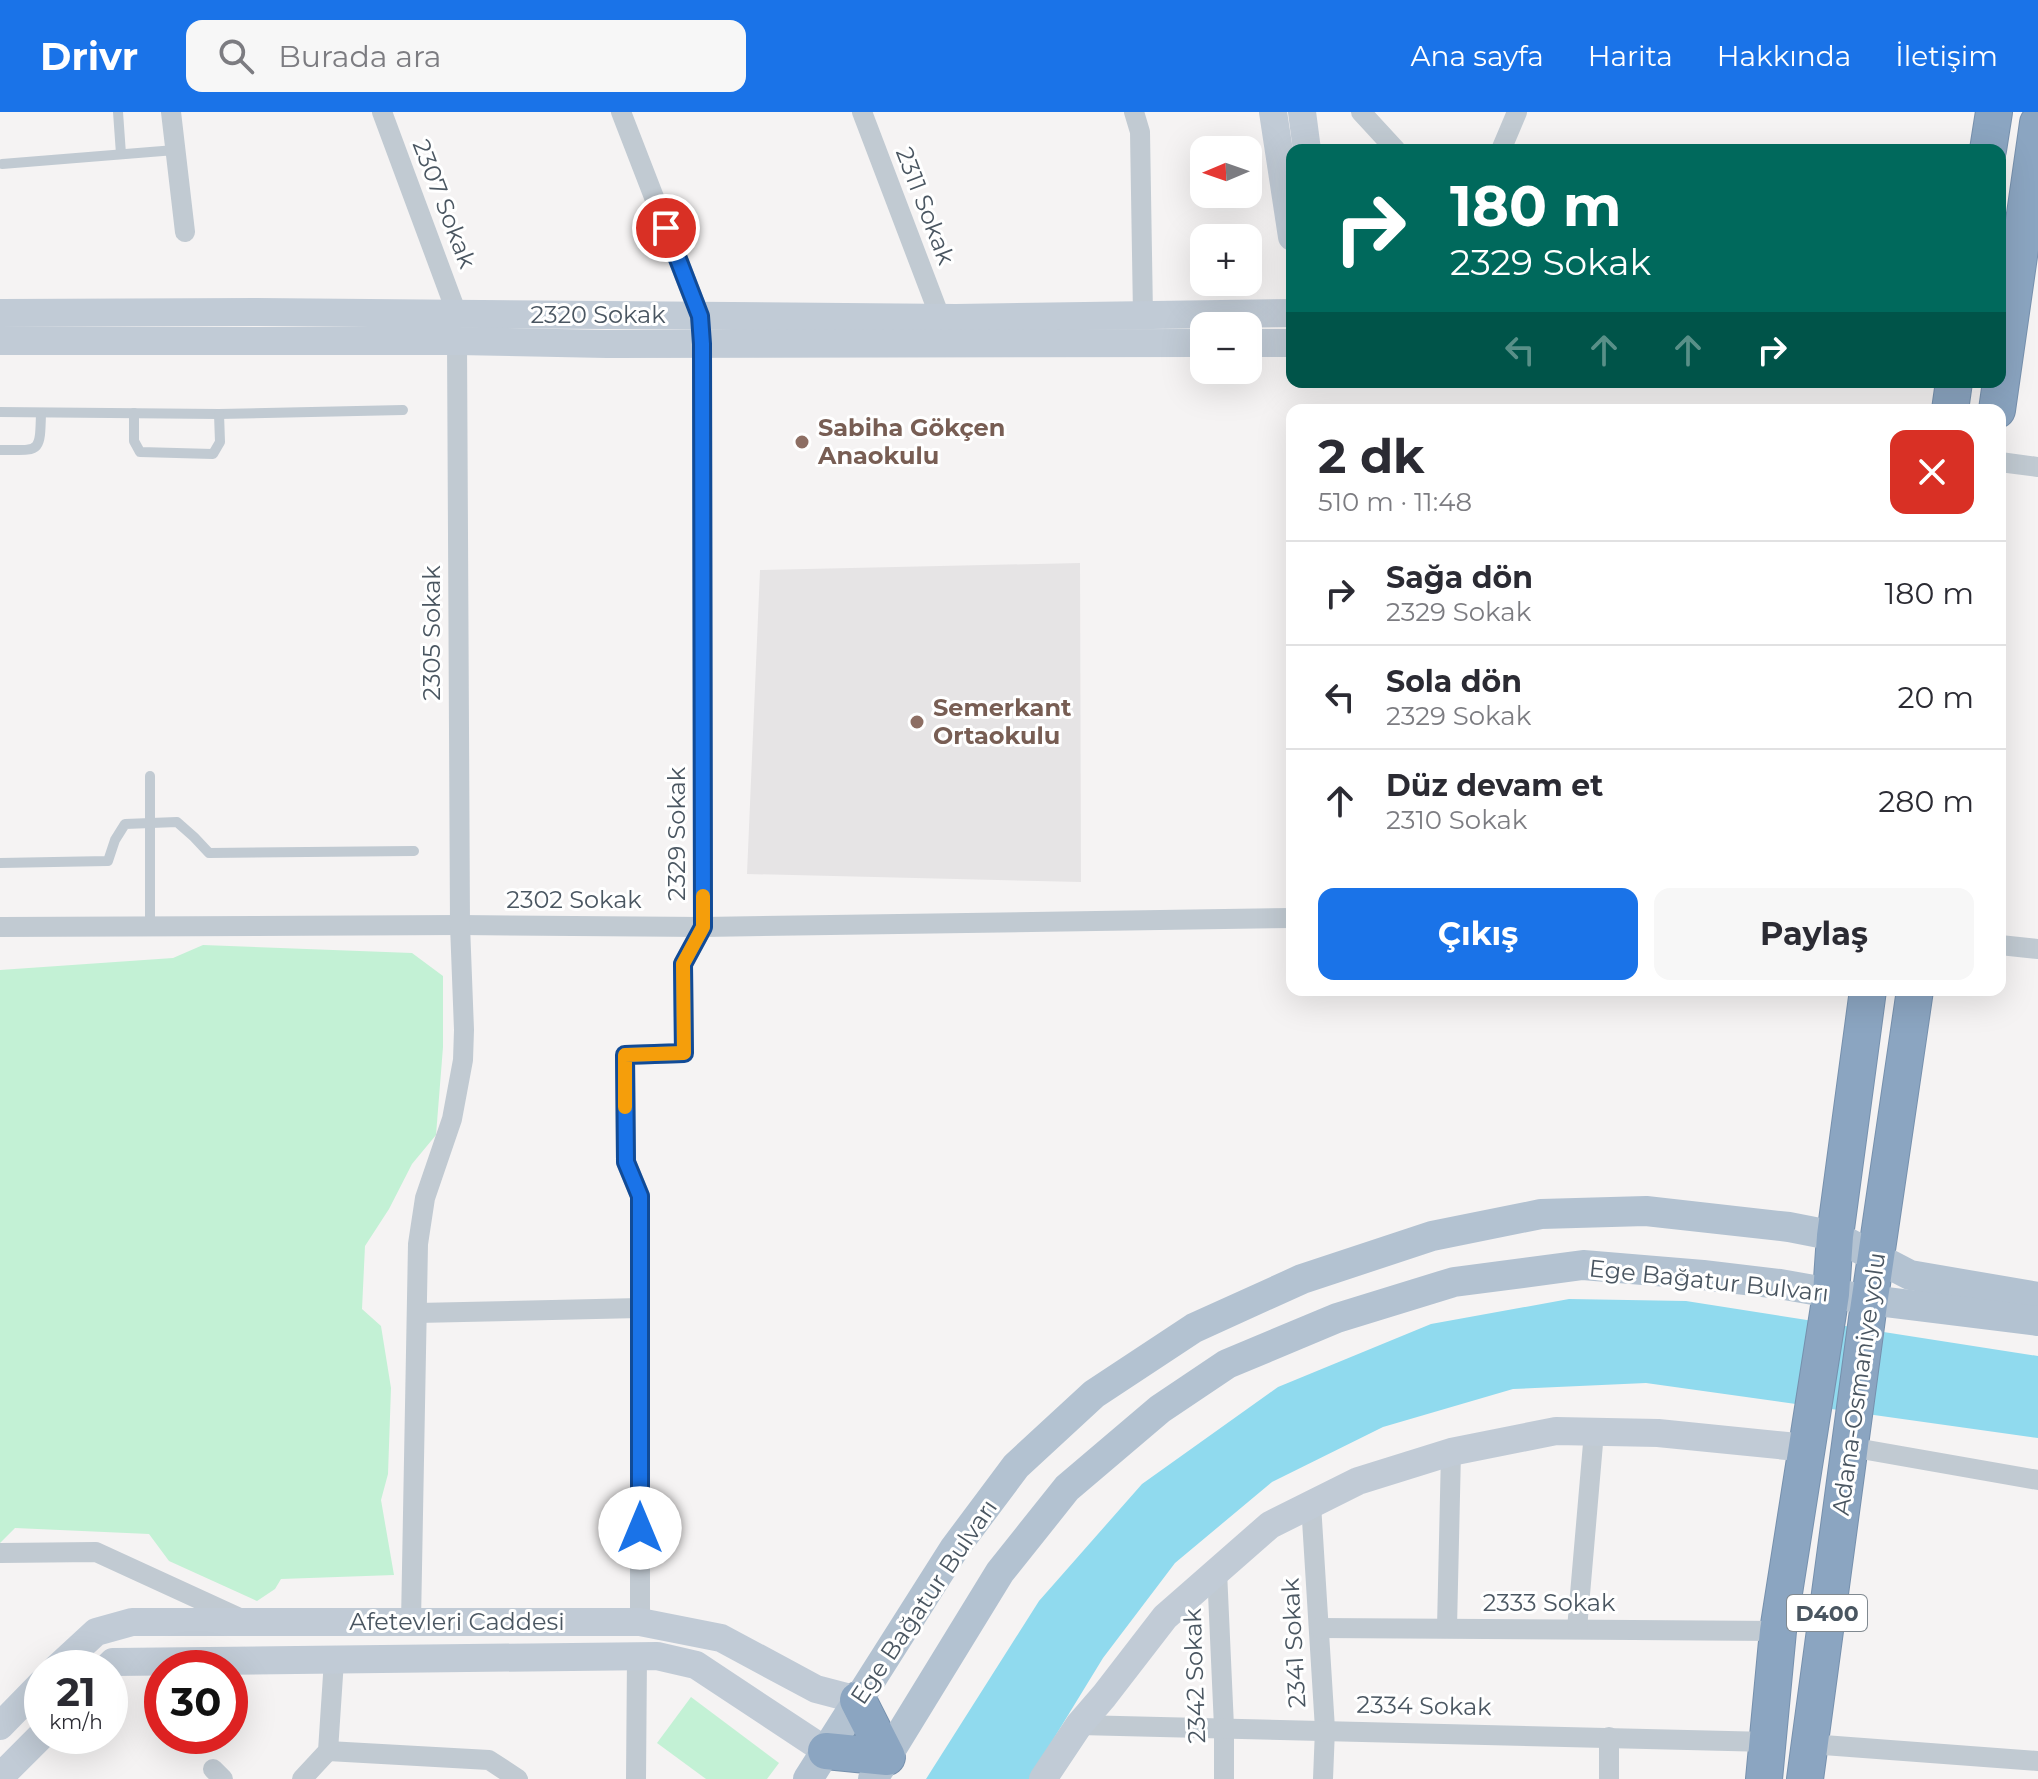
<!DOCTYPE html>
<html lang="tr">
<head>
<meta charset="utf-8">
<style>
  :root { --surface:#fff; --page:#f7f7f7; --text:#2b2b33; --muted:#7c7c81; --line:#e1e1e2; --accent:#1a73e8 }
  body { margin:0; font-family:Montserrat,sans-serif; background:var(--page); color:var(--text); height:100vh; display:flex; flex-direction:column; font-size:30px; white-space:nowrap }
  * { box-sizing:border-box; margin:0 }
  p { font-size:26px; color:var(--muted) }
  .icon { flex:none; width:44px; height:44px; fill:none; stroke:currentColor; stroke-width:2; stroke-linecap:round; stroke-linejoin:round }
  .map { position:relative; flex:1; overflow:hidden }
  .panel { position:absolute; left:1286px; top:292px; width:720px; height:592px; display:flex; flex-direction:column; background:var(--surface); border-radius:16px; box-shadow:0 8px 32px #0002 }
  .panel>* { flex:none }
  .hud { position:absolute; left:1286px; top:32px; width:720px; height:244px; border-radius:16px; box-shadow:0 8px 32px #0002; background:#00695c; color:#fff; overflow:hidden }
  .needle { width:52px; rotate:268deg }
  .controls { position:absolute; left:1190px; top:24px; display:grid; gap:16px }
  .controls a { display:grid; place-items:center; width:72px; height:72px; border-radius:16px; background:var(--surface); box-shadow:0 8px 32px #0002; font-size:40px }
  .speed { position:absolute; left:24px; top:1538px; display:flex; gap:16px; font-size:40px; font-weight:700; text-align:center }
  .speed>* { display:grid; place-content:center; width:104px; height:104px; border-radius:50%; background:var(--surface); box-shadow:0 8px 32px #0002; line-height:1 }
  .speed small { font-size:20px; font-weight:400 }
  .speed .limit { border:12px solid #d22; background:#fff; color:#111 }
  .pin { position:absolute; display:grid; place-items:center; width:68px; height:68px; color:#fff; margin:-34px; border:4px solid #fff; border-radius:50%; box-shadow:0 2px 8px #0007 }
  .me { position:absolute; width:88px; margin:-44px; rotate:0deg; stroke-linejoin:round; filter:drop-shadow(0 0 6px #0008) }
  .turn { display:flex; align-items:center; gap:28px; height:168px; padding:0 32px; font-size:36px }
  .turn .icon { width:104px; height:104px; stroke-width:2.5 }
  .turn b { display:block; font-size:56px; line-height:68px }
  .lanes { display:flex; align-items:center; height:76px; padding:0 32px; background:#0003; justify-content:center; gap:40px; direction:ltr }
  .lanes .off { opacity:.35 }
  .round { display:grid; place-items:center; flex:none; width:84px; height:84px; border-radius:16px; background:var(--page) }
  .headline { display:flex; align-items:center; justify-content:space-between; height:136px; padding:0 32px }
  h1 { font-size:48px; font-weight:700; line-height:60px }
  .action { display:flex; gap:16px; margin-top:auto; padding:16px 32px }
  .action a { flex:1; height:92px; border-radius:16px; background:var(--accent); color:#fff; font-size:32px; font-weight:700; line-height:92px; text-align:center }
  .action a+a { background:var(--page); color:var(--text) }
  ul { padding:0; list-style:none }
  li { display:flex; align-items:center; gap:24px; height:104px; padding:0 32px; border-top:2px solid var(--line) }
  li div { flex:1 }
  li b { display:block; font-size:30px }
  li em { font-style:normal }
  header { display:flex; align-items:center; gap:48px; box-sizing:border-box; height:112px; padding:0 40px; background:var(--accent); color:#fff }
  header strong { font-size:38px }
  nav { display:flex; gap:44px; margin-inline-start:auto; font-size:28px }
  .search { width:560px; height:72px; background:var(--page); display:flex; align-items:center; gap:20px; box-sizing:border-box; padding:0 28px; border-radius:16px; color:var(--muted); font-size:30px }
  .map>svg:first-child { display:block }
</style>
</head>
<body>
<header>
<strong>Drivr</strong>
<div class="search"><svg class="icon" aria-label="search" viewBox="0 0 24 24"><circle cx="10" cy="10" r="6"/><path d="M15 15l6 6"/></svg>Burada ara</div>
<nav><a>Ana sayfa</a><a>Harita</a><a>Hakkında</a><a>İletişim</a></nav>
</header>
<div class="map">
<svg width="2038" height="1667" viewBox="0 0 2038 1667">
  <rect width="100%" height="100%" fill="#f5f3f3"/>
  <polygon fill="#e6e4e5" points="1080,451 1081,770 747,762 760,458"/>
  <g fill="#c3f1d5">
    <polygon points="203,833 412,841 443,864 443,935 436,1023 412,1052 389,1097 365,1134 362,1197 381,1214 391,1276 388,1362 381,1388 394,1463 281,1467 275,1477 257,1489 169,1449 149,1422 15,1416 0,1431 0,858 173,846"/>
    <polygon points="691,1585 779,1651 767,1667 706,1667 657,1631"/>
  </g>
  <polygon fill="#90daee" points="1569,1187 1686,1189 2038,1244 2038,1326 1646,1271 1513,1277 1383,1315 1272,1370 1175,1451 1103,1546 1029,1667 926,1667 1039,1489 1142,1372 1278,1275 1431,1212"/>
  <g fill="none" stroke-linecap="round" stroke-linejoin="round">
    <defs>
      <g id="highway">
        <polyline points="1988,38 1994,0"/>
        <polyline points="1950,298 1954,270"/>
        <polyline points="1997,298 2038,11"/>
        <polyline points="826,1639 887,1645 858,1588"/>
        <polyline points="1764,1667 1778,1519 1831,1182 1835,1124 1868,878"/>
        <polyline points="1805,1667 1868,1199 1915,878"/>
      </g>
    </defs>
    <use href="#highway" stroke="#7690ad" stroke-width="38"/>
    <g stroke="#c1cad2" stroke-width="10">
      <polyline points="118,0 121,42"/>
      <polyline points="2,52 175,38"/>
      <polyline points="0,300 219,302 403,298"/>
      <polyline points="134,301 134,329 140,340 213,342 220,330 219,302"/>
      <path d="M 0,338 C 40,338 40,342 41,301"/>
      <polyline points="150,664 150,815"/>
      <polyline points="0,751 108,749 115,728 125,712 177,710 194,725 209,741 414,739"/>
    </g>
    <g stroke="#c1cad2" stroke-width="20">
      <polyline points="171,0 185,120"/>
      <polyline points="382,0 457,202"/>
      <polyline points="621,0 700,204 702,232 703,815 683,852 684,941 625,943 626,1050 640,1084 640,1510"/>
      <polyline points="862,0 940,205"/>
      <polyline points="1134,0 1140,20 1143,203"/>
      <polyline points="1361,0 1396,38"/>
      <polyline points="1501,38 1517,0"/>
      <polyline points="2000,350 2038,355"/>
      <polyline points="0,815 460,813 703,815 1292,806"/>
      <polyline points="2000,833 2038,837"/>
      <polyline points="417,1201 640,1196"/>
      <polyline points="1850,1335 2038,1368"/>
      <polyline points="1311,1392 1325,1617 1323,1667"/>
      <polyline points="0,1441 96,1440 242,1507"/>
      <polyline points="1217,1459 1224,1615 1224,1667"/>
      <polyline points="411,1510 418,1132 425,1086 452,1007 463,948 464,918 460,813 457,229"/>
      <polyline points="1319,1516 1778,1519"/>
      <polyline points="1447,1516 1451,1340"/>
      <polyline points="1577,1517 1594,1320"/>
      <polyline points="1079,1613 1769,1630"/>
      <polyline points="1609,1625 1609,1667"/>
      <polyline points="1810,1632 2038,1649"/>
      <polyline points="328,1639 489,1648 518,1667"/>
      <polyline points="213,1657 223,1667"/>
      <polyline points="302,1667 328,1639 334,1548"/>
      <polyline points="636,1667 637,1544"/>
    </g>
    <g stroke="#c1cbd6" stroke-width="28">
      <polyline points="1273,0 1292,125"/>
      <polyline points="1302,0 1307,38"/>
      <polyline points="0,201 257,200 956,206 1292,201"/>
      <polyline points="0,229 457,229 607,232 1204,231"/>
      <polyline points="1248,231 1292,231"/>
      <polyline points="57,1556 96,1520 132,1510 640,1510 721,1526 816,1577 858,1588"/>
      <polyline points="107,1556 113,1550 657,1544 696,1553 826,1639"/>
      <polyline points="0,1614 42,1571"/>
      <polyline points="0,1665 42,1623"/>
      <polyline points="1043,1667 1079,1613 1104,1584 1165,1505 1270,1413 1358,1369 1451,1340 1556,1319 1658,1321 1807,1336"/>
    </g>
    <g stroke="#b3c2d1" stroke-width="30">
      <polyline points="808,1667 954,1437 1016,1354 1094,1282 1194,1216 1302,1167 1432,1124 1541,1102 1646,1099 1789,1115 1835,1124 1910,1163 2038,1185"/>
      <polyline points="873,1667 1000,1460 1067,1376 1160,1297 1227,1252 1337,1206 1454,1170 1583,1153 1703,1163 1780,1172 1870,1188 2038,1209"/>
    </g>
    <use href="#highway" stroke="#8ba5c1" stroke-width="36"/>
  </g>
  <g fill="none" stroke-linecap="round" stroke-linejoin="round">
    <defs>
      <polyline id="route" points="640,1416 640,1084 626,1050 625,943 684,941 683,852 703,815 702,232 700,204 666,116"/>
    </defs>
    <use href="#route" stroke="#114b97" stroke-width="20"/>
    <use href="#route" stroke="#1a73e8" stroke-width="14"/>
    <polyline stroke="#f59e0b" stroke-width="14" points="625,995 625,943 684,941 683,852 703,815 703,784"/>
  </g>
  <g fill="#8d6e63" stroke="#fff" stroke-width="3">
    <circle cx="802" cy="330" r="8"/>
    <circle cx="917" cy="610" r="8"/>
  </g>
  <g text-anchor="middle" stroke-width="6" stroke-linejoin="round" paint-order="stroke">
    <rect fill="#fff" stroke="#808990" stroke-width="2" x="1787" y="1483" width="80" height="36" rx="6"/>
    <g font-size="22" font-weight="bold" fill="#4a5661">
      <text x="1827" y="1509">D400</text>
    </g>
    <g font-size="24" fill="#4a5661" stroke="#fff">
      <text transform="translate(444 92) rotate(69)" y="8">2307 Sokak</text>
      <text transform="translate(925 94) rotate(69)" y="8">2311 Sokak</text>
      <text x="598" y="211">2320 Sokak</text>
      <text transform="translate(432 521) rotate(-90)" y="8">2305 Sokak</text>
      <text transform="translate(677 722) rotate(-90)" y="8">2329 Sokak</text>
      <text x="574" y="796">2302 Sokak</text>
      <text transform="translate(1709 1169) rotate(6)" y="8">Ege Bağatur Bulvarı</text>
      <text transform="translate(1859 1272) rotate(-82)" y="8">Adana-Osmaniye yolu</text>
      <text transform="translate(924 1490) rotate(-56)" y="8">Ege Bağatur Bulvarı</text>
      <text x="1549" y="1499">2333 Sokak</text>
      <text x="457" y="1518">Afetevleri Caddesi</text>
      <text transform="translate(1294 1531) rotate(-93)" y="8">2341 Sokak</text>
      <text transform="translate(1195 1564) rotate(-92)" y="8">2342 Sokak</text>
      <text transform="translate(1424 1594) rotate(1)" y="8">2334 Sokak</text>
    </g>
    <g font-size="24" font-weight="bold" fill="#785e54" stroke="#fff" text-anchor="start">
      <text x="818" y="324">Sabiha Gökçen<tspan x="818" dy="28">Anaokulu</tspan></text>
      <text x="933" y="604">Semerkant<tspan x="933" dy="28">Ortaokulu</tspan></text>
    </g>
  </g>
</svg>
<div class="controls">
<a><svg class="needle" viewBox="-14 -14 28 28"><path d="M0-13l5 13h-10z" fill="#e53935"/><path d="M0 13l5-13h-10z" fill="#7c7c81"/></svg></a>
<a>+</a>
<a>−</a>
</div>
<div class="speed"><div>21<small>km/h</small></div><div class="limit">30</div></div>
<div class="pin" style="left:666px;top:116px;background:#d93025"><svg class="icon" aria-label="arrive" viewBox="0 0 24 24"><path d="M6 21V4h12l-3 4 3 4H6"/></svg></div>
<svg class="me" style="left:640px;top:1416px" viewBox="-20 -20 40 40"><circle r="19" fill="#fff"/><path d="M0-13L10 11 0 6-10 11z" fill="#1a73e8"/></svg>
<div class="hud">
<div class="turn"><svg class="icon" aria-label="right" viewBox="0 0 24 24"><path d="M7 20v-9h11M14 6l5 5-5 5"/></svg><div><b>180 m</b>2329 Sokak</div></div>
<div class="lanes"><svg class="icon off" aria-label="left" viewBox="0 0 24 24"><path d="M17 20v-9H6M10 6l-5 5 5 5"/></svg><svg class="icon off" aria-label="ahead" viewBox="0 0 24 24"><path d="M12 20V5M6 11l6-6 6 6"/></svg><svg class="icon off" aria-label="ahead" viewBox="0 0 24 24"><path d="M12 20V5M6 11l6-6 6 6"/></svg><svg class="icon" aria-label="right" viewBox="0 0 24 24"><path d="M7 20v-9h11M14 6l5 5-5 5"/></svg></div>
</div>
<section class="panel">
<div class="headline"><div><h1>2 dk</h1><p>510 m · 11:48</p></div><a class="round" style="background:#d93025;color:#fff"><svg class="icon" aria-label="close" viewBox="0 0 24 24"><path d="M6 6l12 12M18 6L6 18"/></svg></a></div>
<ul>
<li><svg class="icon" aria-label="right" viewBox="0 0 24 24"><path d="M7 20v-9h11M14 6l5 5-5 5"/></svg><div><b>Sağa dön</b><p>2329 Sokak</p></div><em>180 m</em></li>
<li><svg class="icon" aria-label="left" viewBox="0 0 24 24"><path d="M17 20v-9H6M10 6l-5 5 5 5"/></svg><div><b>Sola dön</b><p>2329 Sokak</p></div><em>20 m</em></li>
<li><svg class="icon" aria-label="ahead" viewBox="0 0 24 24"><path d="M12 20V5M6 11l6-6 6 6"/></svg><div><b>Düz devam et</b><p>2310 Sokak</p></div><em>280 m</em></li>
</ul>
<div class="action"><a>Çıkış</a><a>Paylaş</a></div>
</section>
</div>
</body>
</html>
